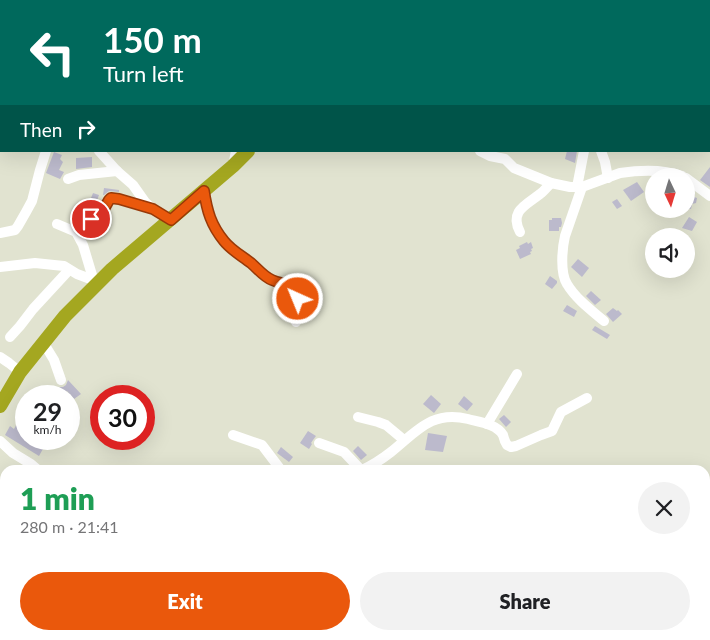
<!DOCTYPE html>
<html lang="en">
<head>
<meta charset="utf-8">
<style>
  :root { --surface:#fff; --page:#f2f2f2; --text:#202124; --muted:#757577; --accent:#ea580c }
  body { margin:0; font-family:Lato,sans-serif; background:var(--page); color:var(--text); height:100vh; display:flex; flex-direction:column; font-size:19px; white-space:nowrap }
  * { box-sizing:border-box; margin:0 }
  p { font-size:16px; color:var(--muted) }
  .icon { flex:none; width:28px; height:28px; fill:none; stroke:currentColor; stroke-width:2; stroke-linecap:round; stroke-linejoin:round }
  .map { position:relative; flex:1; overflow:hidden }
  .details { position:absolute; left:0px; top:465px; width:710px; height:175px; display:flex; flex-direction:column; background:var(--surface); border-radius:15px 15px 0 0; box-shadow:0 5px 20px #0002 }
  .details>* { flex:none }
  .banner { position:absolute; left:0px; top:0px; width:710px; height:152px; box-shadow:0 5px 20px #0002; background:#00695c; color:#fff; overflow:hidden }
  .needle { width:32px; rotate:176deg }
  .tools { position:absolute; left:645px; top:168px; display:grid; gap:10px }
  .tools a { display:grid; place-items:center; width:50px; height:50px; border-radius:50%; background:var(--surface); box-shadow:0 5px 20px #0002; font-size:25px }
  .speed { position:absolute; left:15px; top:385px; display:flex; gap:10px; font-size:25px; font-weight:700; text-align:center }
  .speed>* { display:grid; place-content:center; width:65px; height:65px; border-radius:50%; background:var(--surface); box-shadow:0 5px 20px #0002; line-height:1 }
  .speed small { font-size:12px; font-weight:400 }
  .speed .limit { border:8px solid #d22; background:#fff; color:#111 }
  .pin { position:absolute; display:grid; place-items:center; width:42px; height:42px; color:#fff; margin:-21px; border:2px solid #fff; border-radius:50%; box-shadow:0 1px 5px #0007 }
  .me { position:absolute; width:55px; margin:-28px; rotate:316deg; stroke-linejoin:round; filter:drop-shadow(0 0 4px #0008) }
  .turn { display:flex; align-items:center; gap:18px; height:105px; padding:0 20px; font-size:22px }
  .turn .icon { width:65px; height:65px; stroke-width:2.5 }
  .turn b { display:block; font-size:35px; line-height:42px }
  .then { display:flex; align-items:center; height:48px; padding:0 20px; background:#0003; gap:10px; font-size:19px }
  .round { display:grid; place-items:center; flex:none; width:52px; height:52px; border-radius:26px; background:var(--page) }
  .head { display:flex; align-items:center; justify-content:space-between; height:85px; padding:0 20px }
  h1 { font-size:30px; font-weight:800; line-height:38px; color:#1e9e55 }
  .cta { display:flex; gap:10px; margin-top:auto; padding:10px 20px }
  .cta a { flex:1; height:58px; border-radius:30px; background:var(--accent); color:#fff; font-size:20px; font-weight:800; line-height:58px; text-align:center }
  .cta a+a { background:var(--page); color:var(--text) }
  .map>svg:first-child { display:block }
</style>
</head>
<body>
<div class="map">
<svg width="710" height="640" viewBox="0 0 710 640">
  <rect width="100%" height="100%" fill="#e1e3d0"/>
  <g fill="#bcbacc">
    <polygon points="567,151 577,151 575,163 565,159"/>
    <polygon points="54,152 62,155 60,159 63,162 59,170 64,172 60,179 46,173"/>
    <polygon points="92,157 92,167 76,169 76,158"/>
    <polygon points="710,167 710,187 700,180"/>
    <polygon points="637,182 644,192 631,201 623,190"/>
    <polygon points="104,188 119,190 119,192 109,191 104,195 103,195"/>
    <polygon points="686,192 695,194 694,197 697,198 696,203 692,204 691,209 686,208"/>
    <polygon points="93,193 99,195 94,208 92,209 87,208"/>
    <polygon points="617,199 622,206 617,209 612,202"/>
    <polygon points="689,217 697,222 692,231 682,228"/>
    <polygon points="552,218 561,218 562,223 561,227 559,227 559,231 549,231 549,220 552,220"/>
    <polygon points="527,242 528,244 531,242 533,248 531,249 532,251 530,252 531,254 520,259 516,250 520,248 519,246"/>
    <polygon points="578,259 589,268 582,277 571,267"/>
    <polygon points="550,276 557,281 557,283 552,289 545,284"/>
    <polygon points="591,291 601,300 595,305 586,296"/>
    <polygon points="567,305 577,311 574,317 563,311"/>
    <polygon points="613,308 617,311 618,310 622,314 613,322 606,314"/>
    <polygon points="595,326 610,335 607,339 592,330"/>
    <polygon points="68,380 81,394 74,399 67,391 65,393 59,387 63,387 66,385"/>
    <polygon points="431,395 441,404 434,413 423,404"/>
    <polygon points="464,396 473,404 467,411 458,404"/>
    <polygon points="504,415 511,422 506,427 499,419"/>
    <polygon points="20,418 25,422 18,431 26,436 26,439 31,439 44,447 39,456 5,435 10,426 14,429"/>
    <polygon points="308,431 316,436 313,440 311,443 312,444 309,449 300,443"/>
    <polygon points="428,433 447,436 443,452 425,450"/>
    <polygon points="358,446 367,455 361,460 353,451"/>
    <polygon points="281,447 293,457 289,462 277,453"/>
  </g>
  <g fill="none" stroke-linecap="round" stroke-linejoin="round">
    <g stroke="#fff" stroke-width="10">
      <polyline points="212,0 213,1"/>
      <polyline points="239,0 239,1"/>
      <polyline points="109,1 109,0"/>
      <polyline points="528,1 531,0"/>
      <polyline points="709,84 710,84"/>
      <polyline points="99,151 117,171 133,185 145,202 153,209 171,219"/>
      <path d="M 480,151 L 490,156 L 505,159 L 514,168 L 551,183 L 570,187 L 582,187 L 620,173 C 640,170 663,169 682,176"/>
      <polyline points="601,151 605,162 608,178"/>
      <polyline points="233,166 236,151"/>
      <polyline points="686,178 710,196"/>
      <polyline points="68,179 79,175 117,171"/>
      <polyline points="577,187 584,151"/>
      <path d="M 582,187 L 565,236 C 562,249 560,273 567,284 C 576,299 591,310 604,321"/>
      <path d="M 204,191 C 207,212 213,231 229,246 C 236,252 244,257 251,263 C 257,268 263,277 272,280 C 282,285 292,284 298,294 L 296,322"/>
      <polyline points="57,224 76,232 83,245 95,285"/>
      <polyline points="76,232 99,213 104,209 109,200 111,198 119,199 152,209"/>
      <path d="M 520,232 C 509,211 526,205 540,194 C 544,191 547,187 551,183"/>
      <polyline points="0,233 15,230 18,226 26,212 32,201 40,170 46,151"/>
      <polyline points="0,267 35,263 54,265 64,266 77,274 93,280"/>
      <polyline points="10,337 20,326 33,309 69,270"/>
      <polyline points="43,342 54,360 61,380"/>
      <polyline points="0,357 9,363 20,372"/>
      <polyline points="358,417 378,422 386,425 404,440"/>
      <polyline points="487,424 517,374"/>
      <polyline points="233,435 262,445 281,470"/>
      <polyline points="0,441 13,453 31,464 38,470"/>
      <polyline points="319,443 344,452 361,470"/>
      <path d="M 362,470 C 373,465 382,459 391,452 C 417,431 432,410 468,419 C 479,422 497,424 503,435 C 504,439 505,442 507,445 L 511,447 L 516,446 L 541,435 L 552,431 L 561,412 L 587,398"/>
      <polyline points="0,506 5,503"/>
      <polyline points="705,590 710,588"/>
      <polyline points="668,635 683,640"/>
      <polyline points="179,640 179,635"/>
      <polyline points="223,640 224,635"/>
      <polyline points="285,640 287,635"/>
      <polyline points="615,640 622,635"/>
    </g>
    <g stroke="#a4a720" stroke-width="14">
      <polyline points="400,1 402,0"/>
      <polyline points="0,406 20,372 65,316 112,269 233,166 248,151"/>
    </g>
  </g>
  <g fill="none" stroke-linecap="round" stroke-linejoin="round">
    <defs>
      <path id="route" d="M 91,219 L 104,209 L 109,200 L 111,198 L 119,199 L 153,209 L 171,220 L 204,191 C 207,211 211,225 224,241 C 231,250 242,256 251,263 C 258,269 264,277 272,280 C 280,284 288,283 294,289 C 297,292 298,294 298,299"/>
    </defs>
    <use href="#route" stroke="#983908" stroke-width="12"/>
    <use href="#route" stroke="#ea580c" stroke-width="9"/>
  </g>
</svg>
<div class="tools">
<a><svg class="needle" viewBox="-14 -14 28 28"><path d="M0-13l5 13h-10z" fill="#e53935"/><path d="M0 13l5-13h-10z" fill="#757577"/></svg></a>
<a><svg class="icon" aria-label="sound" viewBox="0 0 24 24"><path d="M4 9h4l5-4v14l-5-4H4zM17 9q2 3 0 6"/></svg></a>
</div>
<div class="speed"><div>29<small>km/h</small></div><div class="limit">30</div></div>
<div class="pin" style="left:91px;top:219px;background:#d93025"><svg class="icon" aria-label="arrive" viewBox="0 0 24 24"><path d="M6 21V4h12l-3 4 3 4H6"/></svg></div>
<svg class="me" style="left:298px;top:299px" viewBox="-20 -20 40 40"><circle r="17" fill="#ea580c" stroke="#fff" stroke-width="3"/><path d="M0-11L8 9 0 5-8 9z" fill="#fff"/></svg>
<div class="banner">
<div class="turn"><svg class="icon" aria-label="left" viewBox="0 0 24 24"><path d="M17 20v-9H6M10 6l-5 5 5 5"/></svg><div><b>150 m</b>Turn left</div></div>
<div class="then">Then<svg class="icon" aria-label="right" viewBox="0 0 24 24"><path d="M7 20v-9h11M14 6l5 5-5 5"/></svg></div>
</div>
<section class="details">
<div class="head"><div><h1>1 min</h1><p>280 m · 21:41</p></div><a class="round"><svg class="icon" aria-label="close" viewBox="0 0 24 24"><path d="M6 6l12 12M18 6L6 18"/></svg></a></div>
<div class="cta"><a>Exit</a><a>Share</a></div>
</section>
</div>
</body>
</html>
